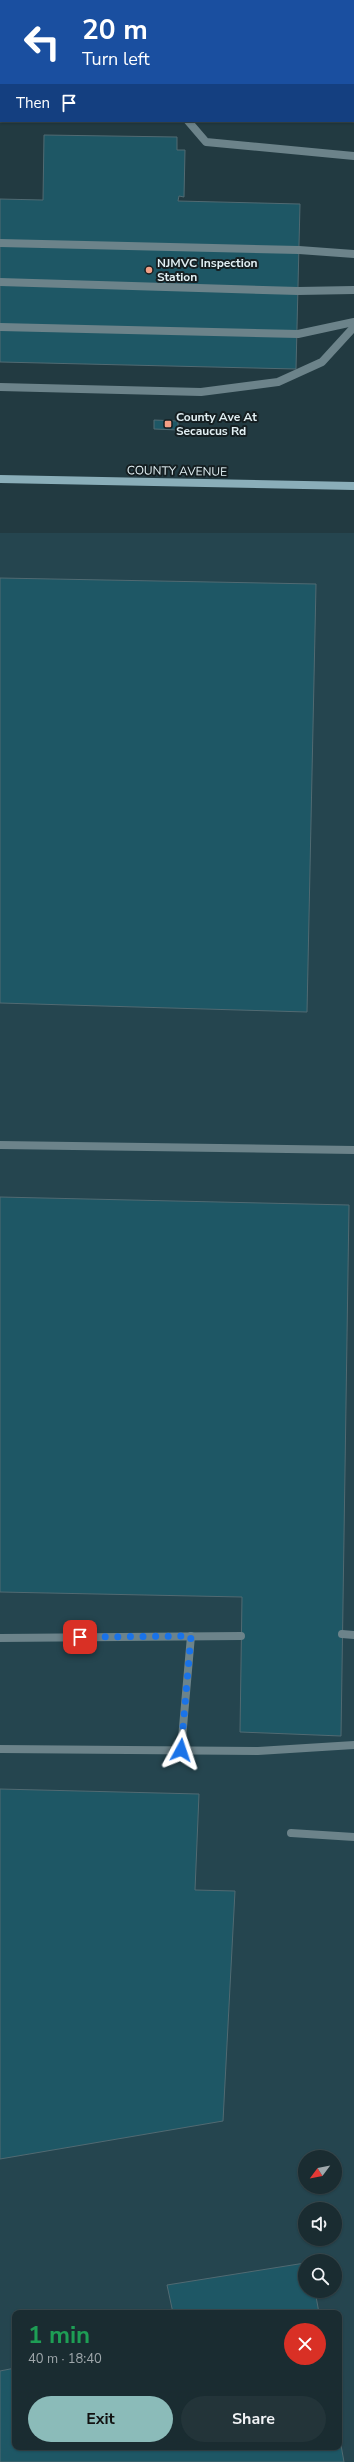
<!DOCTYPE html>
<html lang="en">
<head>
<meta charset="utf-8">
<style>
  :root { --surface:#1a2c31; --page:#233439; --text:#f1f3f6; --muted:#9fa7ab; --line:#38484d; --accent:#8bbbb9 }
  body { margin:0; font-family:"Nunito Sans",sans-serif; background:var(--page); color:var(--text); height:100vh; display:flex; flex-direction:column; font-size:15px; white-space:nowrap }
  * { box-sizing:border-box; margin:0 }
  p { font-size:13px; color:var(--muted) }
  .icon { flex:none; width:22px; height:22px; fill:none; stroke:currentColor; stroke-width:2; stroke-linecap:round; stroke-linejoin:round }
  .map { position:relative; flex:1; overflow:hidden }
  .details { position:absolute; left:12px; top:2310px; width:330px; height:140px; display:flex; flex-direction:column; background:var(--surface); border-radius:8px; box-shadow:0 1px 3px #0004,0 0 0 1px var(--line) }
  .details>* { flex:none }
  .guide { position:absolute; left:0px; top:0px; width:354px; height:122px; box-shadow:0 1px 3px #0004,0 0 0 1px var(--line); background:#1a4fa0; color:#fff; overflow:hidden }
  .needle { width:26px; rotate:238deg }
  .buttons { position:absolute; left:298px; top:2150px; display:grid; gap:8px }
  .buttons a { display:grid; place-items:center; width:44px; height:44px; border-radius:50%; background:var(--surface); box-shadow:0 1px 3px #0004,0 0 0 1px var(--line); font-size:20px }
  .pin { position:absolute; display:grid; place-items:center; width:34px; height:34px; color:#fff; margin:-17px; border-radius:8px; box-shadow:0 2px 6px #0006 }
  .me { position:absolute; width:44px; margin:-22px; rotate:5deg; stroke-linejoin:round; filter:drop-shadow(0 0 3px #0008) }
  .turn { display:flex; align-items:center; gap:14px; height:84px; padding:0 16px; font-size:18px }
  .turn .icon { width:52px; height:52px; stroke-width:2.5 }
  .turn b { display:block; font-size:28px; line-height:34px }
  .then { display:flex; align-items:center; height:38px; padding:0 16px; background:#0003; gap:8px; font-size:15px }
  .round { display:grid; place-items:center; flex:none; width:42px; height:42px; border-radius:21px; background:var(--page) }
  .headline { display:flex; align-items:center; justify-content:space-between; height:68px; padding:0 16px }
  h1 { font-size:24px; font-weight:700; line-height:30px; color:#1e9e55 }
  .button { display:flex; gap:8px; margin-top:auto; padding:8px 16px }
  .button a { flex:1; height:46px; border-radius:24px; background:var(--accent); color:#111; font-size:16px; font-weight:700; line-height:46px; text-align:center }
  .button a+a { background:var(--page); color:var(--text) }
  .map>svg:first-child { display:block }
</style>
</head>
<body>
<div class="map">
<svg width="354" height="2462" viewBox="0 0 354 2462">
  <rect width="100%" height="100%" fill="#223a41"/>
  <path fill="#25454f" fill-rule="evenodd" d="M 0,533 L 354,533 L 354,2462 L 0,2462 ZM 305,2157 L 335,2157 L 335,2187 L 305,2187 ZM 305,2209 L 335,2209 L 335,2239 L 305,2239 ZM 305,2261 L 335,2261 L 335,2291 L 305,2291 ZM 15,2313 L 339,2313 L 339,2447 L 15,2447 Z"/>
  <g fill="#1e5765" stroke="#516a72">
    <polygon points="44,135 177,137 177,150 185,150 184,197 179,196 178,201 300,204 296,369 0,362 0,199 43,200"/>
    <polygon points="154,420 178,421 178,430 154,429"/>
    <polygon points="0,578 316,584 307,1012 0,1003"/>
    <polygon points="0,1197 349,1205 341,1736 240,1732 242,1597 0,1592"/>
    <polygon points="0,1789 199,1794 195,1890 235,1891 223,2121 0,2159"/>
    <polygon points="305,2263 305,2291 315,2291 319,2313 173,2313 167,2285"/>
    <polygon points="15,2368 15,2447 339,2447 339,2434 344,2462 0,2462 0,2371"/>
  </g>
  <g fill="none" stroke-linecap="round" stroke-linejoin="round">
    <g stroke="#6c838a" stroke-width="8">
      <polyline points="318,0 318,1"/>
      <polyline points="125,1 125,0"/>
      <polyline points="190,1 190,0"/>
      <polyline points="0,27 1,27"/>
      <polyline points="353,47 354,48"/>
      <polyline points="0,114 1,114"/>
      <polyline points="188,121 206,142 354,156"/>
      <polyline points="0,243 299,250 354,254"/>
      <polyline points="0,282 298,291 354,290"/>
      <polyline points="0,327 298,334 354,322"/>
      <polyline points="0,387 201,392 278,382 322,362 354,327"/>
      <polyline points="0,1145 354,1150"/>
      <polyline points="342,1634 354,1635"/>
      <polyline points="0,1638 241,1636"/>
      <polyline points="0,1749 258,1751 354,1745"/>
      <polyline points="181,1750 191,1636"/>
      <polyline points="291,1833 354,1837"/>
    </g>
    <polyline stroke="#8aaeb9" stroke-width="8" points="0,479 354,486"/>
  </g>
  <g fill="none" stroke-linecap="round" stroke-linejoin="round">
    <polyline stroke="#1a73e8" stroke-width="7" stroke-dasharray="0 12.6" points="80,1637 191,1636 181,1750"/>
  </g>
  <g fill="#f39f85" stroke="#151f22" stroke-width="1.5">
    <circle cx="149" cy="270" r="4"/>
    <rect x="164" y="420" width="8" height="8" rx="2"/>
  </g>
  <g text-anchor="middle" stroke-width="4" stroke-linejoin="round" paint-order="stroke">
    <g font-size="12" font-weight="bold" fill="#e1eff3" stroke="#151f22" text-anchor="start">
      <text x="157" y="267">NJMVC Inspection<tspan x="157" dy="14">Station</tspan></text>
      <text x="176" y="421">County Ave At<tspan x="176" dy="14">Secaucus Rd</tspan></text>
    </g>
    <g font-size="12" fill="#e1eff3" stroke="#151f22">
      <text transform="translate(177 471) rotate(1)" y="4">COUNTY AVENUE</text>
    </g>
  </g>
</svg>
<div class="buttons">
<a><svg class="needle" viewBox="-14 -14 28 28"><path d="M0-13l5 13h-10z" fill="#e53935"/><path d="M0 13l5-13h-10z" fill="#9fa7ab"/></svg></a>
<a><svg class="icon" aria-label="sound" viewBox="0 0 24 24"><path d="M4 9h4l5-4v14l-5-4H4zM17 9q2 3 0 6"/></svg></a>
<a><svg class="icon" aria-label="search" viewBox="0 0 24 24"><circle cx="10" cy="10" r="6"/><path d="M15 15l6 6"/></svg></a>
</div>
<div class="pin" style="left:80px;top:1637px;background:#d93025"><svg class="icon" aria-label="arrive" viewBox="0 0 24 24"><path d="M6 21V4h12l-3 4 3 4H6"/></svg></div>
<svg class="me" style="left:181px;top:1750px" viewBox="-20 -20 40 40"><path d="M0-17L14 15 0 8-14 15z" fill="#1a73e8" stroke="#fff" stroke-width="4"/></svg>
<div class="guide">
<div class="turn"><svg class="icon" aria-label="left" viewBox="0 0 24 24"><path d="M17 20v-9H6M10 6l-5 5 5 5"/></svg><div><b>20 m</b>Turn left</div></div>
<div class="then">Then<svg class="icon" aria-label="arrive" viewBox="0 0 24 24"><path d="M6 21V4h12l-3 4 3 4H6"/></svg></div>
</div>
<section class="details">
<div class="headline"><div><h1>1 min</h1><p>40 m · 18:40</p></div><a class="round" style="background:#d93025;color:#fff"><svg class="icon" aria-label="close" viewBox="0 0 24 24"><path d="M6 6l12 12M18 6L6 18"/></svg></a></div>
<div class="button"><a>Exit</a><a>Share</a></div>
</section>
</div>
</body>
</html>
